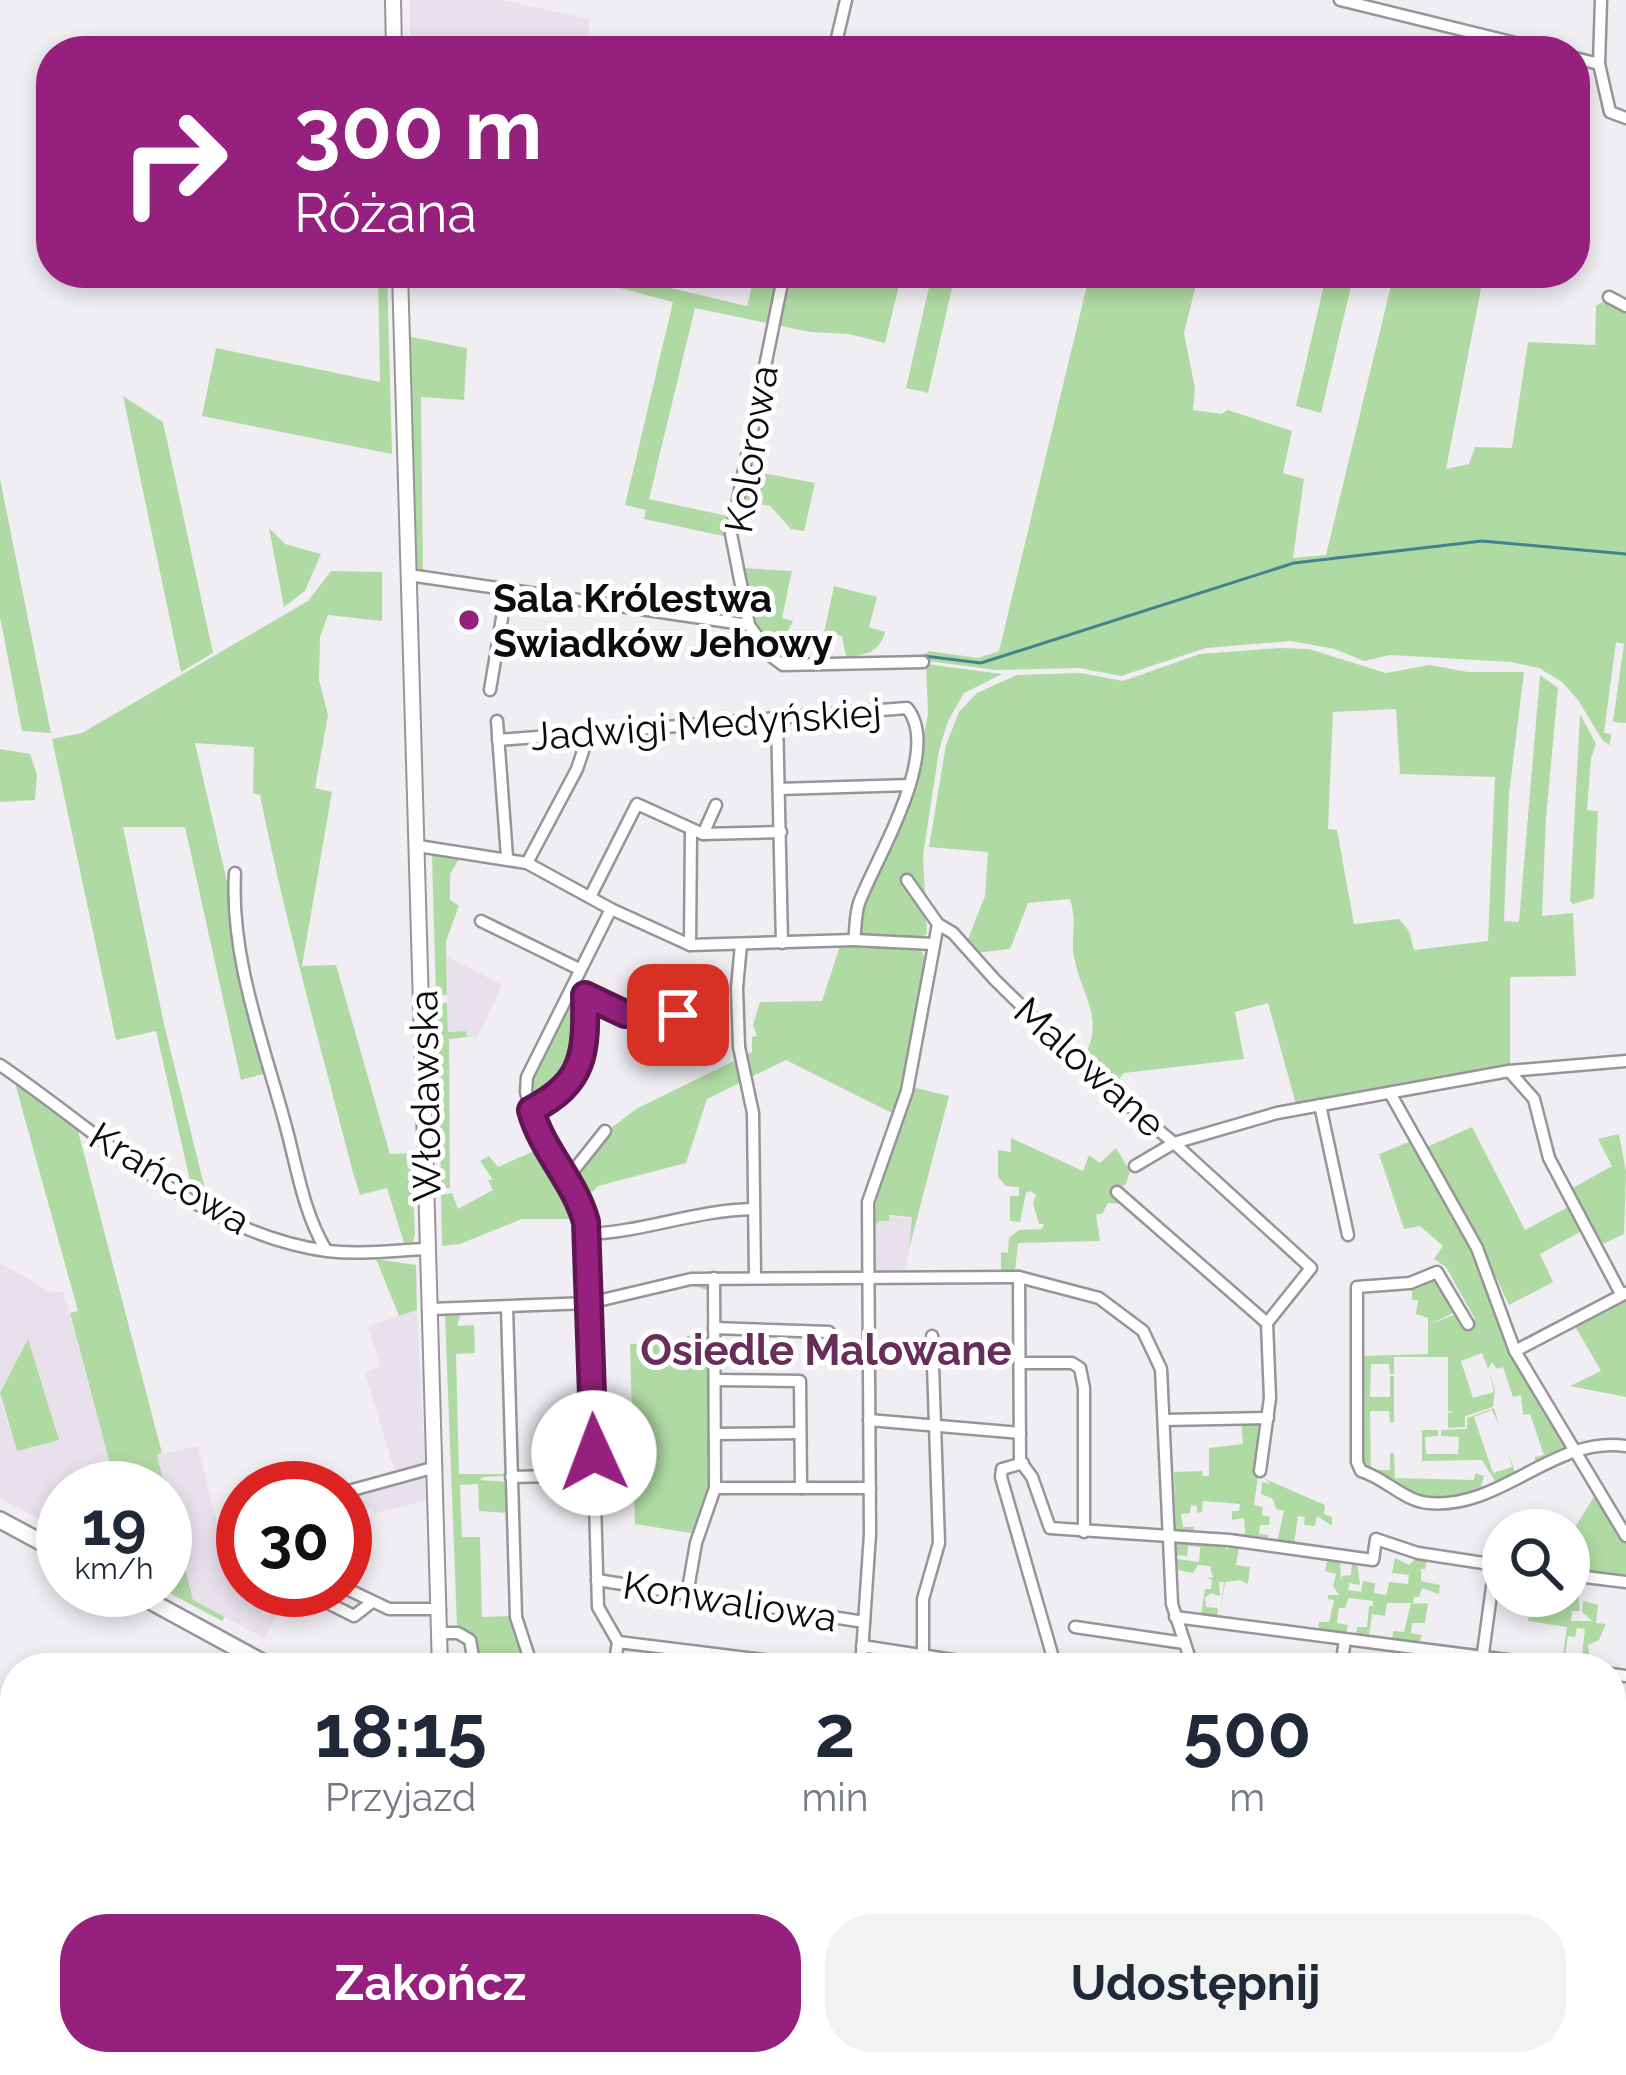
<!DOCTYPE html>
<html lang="pl">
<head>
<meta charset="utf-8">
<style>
  :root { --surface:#fff; --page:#f2f2f3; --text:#1f2937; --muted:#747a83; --accent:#95207e }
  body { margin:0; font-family:Raleway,sans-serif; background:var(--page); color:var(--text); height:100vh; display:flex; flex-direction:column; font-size:45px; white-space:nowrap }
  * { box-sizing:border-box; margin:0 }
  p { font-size:39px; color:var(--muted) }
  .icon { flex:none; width:66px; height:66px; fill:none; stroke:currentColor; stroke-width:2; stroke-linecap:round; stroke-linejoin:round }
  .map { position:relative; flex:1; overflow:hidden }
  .details { position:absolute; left:0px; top:1653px; width:1626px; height:423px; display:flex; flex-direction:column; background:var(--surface); border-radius:48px 48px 0 0; box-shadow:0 6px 18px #0003 }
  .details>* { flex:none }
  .guide { position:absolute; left:36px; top:36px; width:1554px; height:252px; border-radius:48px; box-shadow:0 6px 18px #0003; background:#95207e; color:#fff; overflow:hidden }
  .buttons { position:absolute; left:1482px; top:1509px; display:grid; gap:24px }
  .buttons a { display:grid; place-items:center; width:108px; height:108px; border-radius:50%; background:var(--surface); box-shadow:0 6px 18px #0003; font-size:60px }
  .speed { position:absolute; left:36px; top:1461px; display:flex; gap:24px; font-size:60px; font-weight:700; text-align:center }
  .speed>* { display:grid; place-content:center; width:156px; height:156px; border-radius:50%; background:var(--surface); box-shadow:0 6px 18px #0003; line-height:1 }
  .speed small { font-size:30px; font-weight:400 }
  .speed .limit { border:18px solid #d22; background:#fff; color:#111 }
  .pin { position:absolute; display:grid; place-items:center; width:102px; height:102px; color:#fff; margin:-51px; border-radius:24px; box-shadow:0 6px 18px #0006 }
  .me { position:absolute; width:132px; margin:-66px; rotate:358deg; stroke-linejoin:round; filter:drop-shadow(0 0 9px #0008) }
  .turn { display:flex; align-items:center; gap:42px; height:252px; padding:0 60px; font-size:54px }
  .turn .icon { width:156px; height:156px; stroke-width:2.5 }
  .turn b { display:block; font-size:84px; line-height:102px }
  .eta { display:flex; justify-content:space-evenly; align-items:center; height:204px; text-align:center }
  .eta b { font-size:72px; font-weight:700; line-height:84px }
  .action { display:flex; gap:24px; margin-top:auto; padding:24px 60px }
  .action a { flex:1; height:138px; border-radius:48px; background:var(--accent); color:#fff; font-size:48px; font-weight:700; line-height:138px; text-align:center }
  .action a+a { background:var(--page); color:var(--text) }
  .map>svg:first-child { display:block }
</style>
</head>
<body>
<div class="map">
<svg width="1626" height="2075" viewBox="0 0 1626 2075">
  <rect width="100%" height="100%" fill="#f1eef3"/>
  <g fill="#e8e1ec">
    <polygon points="410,0 502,0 590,19 587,51 410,51"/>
    <polygon points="447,957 502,985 478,1037 467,1037 466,1031 448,1032"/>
    <polygon points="875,1215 915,1218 905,1271 876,1271"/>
    <polygon points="0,1263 52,1293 63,1291 110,1464 121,1488 63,1488 63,1532 0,1498 0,1398 17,1451 27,1341 0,1393"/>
    <polygon points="417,1310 427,1500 374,1514 372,1508 345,1515 345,1496 397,1480 365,1372 380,1366 368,1326"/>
    <polygon points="198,1446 219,1530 240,1526 243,1590 256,1590 262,1614 279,1612 264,1638 193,1600 157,1455"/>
    <polygon points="1032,2061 1203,2061 1207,2075 1063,2075"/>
  </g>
  <g fill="#b0daa4" fill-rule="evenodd">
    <polygon points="378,273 387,273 392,454 202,416 216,348 380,382"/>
    <polygon points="564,273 606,273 747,306 755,273 902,273 885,343 849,334 810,332 695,308 649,499 732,517 728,537 644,519 646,510 625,505 673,302"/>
    <polygon points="1090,273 1199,273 1184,333 1195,388 1193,410 1221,414 1228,410 1292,431 1283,473 1304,479 1293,558 1326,555 1394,273 1484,273 1446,469 1469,464 1475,447 1512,448 1528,342 1595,345 1596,306 1602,302 1626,308 1626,723 1613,722 1624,644 1616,642 1604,733 1611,734 1610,744 1614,747 1603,741 1578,700 1562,682 1539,668 1511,662 1390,655 1364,661 1335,649 1291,641 1206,648 1121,676 1079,668 996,670 928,661 924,655 929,651 978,658 999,651"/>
    <polygon points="1326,276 1352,282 1321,413 1296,406"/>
    <polygon points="930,283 952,288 928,393 906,388"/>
    <polygon points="407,336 467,348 464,400 421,397 423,571 413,569"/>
    <polygon points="123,396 163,422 213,653 181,672"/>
    <polygon points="742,469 815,483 804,531 791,529 770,506 736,501"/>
    <polygon points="0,479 51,733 22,731 0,617"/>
    <polygon points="269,528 285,544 321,554 305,591 284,607"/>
    <polygon points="741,568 792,571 782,618 793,621 778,652 752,619"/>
    <path d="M 331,571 L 382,572 L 382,621 L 328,615 L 320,637 L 319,680 L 328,715 L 315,788 L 332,792 L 302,966 L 336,965 L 390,1154 L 411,1153 L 415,1234 L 413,1242 L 404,1243 L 387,1188 L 360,1195 L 352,1169 C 320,1044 285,921 260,795 L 253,793 L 254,747 L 195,743 L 271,1072 L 241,1080 L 185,827 L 123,827 L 164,1024 L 208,1201 L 193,1194 L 156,1031 L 116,1040 L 52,739 L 82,733 L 308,601 Z"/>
    <path d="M 834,586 L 877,597 L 869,627 L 885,632 C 879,653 866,655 846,657 L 842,636 L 824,633 Z"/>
    <path d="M 1280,648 L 1309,649 L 1386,673 L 1429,665 L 1468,672 L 1524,672 L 1509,794 L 1504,921 L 1519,922 L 1540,675 L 1558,688 L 1546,818 L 1542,916 L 1573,913 L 1576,976 L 1510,977 L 1510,1067 L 1296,1104 L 1268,1003 L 1235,1012 L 1244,1059 L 1124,1073 L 1112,1087 L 1083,1060 C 1106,1016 1082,999 1074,957 C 1070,935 1078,926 1070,899 L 1028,903 L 1010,949 L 975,953 L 968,939 L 985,896 L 988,852 L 929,847 L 946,745 L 959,712 L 977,693 L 1017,675 L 1081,673 L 1123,681 L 1200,654 ZM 1396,709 L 1400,774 L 1495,777 L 1488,941 L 1414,950 L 1409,931 L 1399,919 L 1354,924 L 1337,830 L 1328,829 L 1333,712 Z"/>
    <polygon points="926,664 1002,674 964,693 948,721 939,750 923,856 927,934 921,937 861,936 860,909 912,792 918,787 915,782 928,714"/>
    <polygon points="1580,714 1596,744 1591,758 1587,810 1598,811 1594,898 1573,904 1570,901"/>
    <polygon points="0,749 30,754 37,775 35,800 0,802"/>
    <polygon points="444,854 460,857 450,874 450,900 459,906 446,941 447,995 436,995 432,855"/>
    <polygon points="848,944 921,948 927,966 903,1084 892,1113 786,1060 707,1099 686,1163 598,1186 577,1206 582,1219 522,1219 460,1244 442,1246 441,1195 452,1193 458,1209 493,1190 488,1180 493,1180 480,1161 489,1156 498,1167 543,1147 571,1177 610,1129 636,1109 752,1052 752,1037 757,1036 753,1025 760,1002 822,1001 840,946"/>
    <path d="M 573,993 L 582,999 C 583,1053 584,1074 534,1102 L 533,1074 Z"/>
    <polygon points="437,1003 447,1003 448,1032 466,1031 467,1037 449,1039 450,1188 441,1188"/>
    <polygon points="15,1083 78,1131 162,1453 157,1455 193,1600 225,1617 222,1621 164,1590 165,1488 121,1488 110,1464 70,1313 78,1311"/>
    <path d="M 912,1087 L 949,1096 L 909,1249 L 912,1217 L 889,1215 L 889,1221 L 879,1221 L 875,1226 C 874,1178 896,1132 912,1087 Z"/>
    <path d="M 1472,1127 L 1525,1230 L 1568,1207 L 1562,1194 L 1612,1166 L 1598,1139 L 1619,1134 L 1626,1172 L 1624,1234 L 1590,1250 L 1580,1232 L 1540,1254 L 1553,1282 L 1509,1305 L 1487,1258 L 1479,1260 L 1501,1326 L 1565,1443 L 1564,1450 L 1535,1464 L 1535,1457 L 1544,1455 L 1530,1414 L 1523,1415 L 1521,1395 L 1513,1397 L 1503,1367 L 1497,1369 L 1492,1362 L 1488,1369 L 1482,1353 L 1461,1361 L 1473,1398 L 1494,1392 L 1489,1371 L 1495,1390 L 1493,1407 L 1465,1416 L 1465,1427 L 1448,1428 L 1448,1413 L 1454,1412 L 1448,1411 L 1448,1357 L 1394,1357 L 1394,1374 L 1390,1374 L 1389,1364 L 1371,1364 L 1370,1397 L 1390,1397 L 1390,1376 L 1394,1376 L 1394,1422 L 1390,1423 L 1389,1411 L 1370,1411 L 1371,1470 L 1390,1470 L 1390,1453 L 1394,1453 L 1395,1478 L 1474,1480 L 1475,1473 L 1484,1476 L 1480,1491 C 1436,1512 1402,1490 1364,1469 L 1360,1356 L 1428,1354 L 1428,1318 L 1416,1314 L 1418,1300 L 1412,1300 L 1412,1289 L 1432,1277 L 1455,1312 L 1429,1325 L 1458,1313 L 1472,1323 L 1475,1319 L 1446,1267 L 1434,1259 L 1443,1246 L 1420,1226 L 1404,1229 L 1379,1154 L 1414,1140 L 1420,1150 Z"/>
    <polygon points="1011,1138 1083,1171 1089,1155 1100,1163 1116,1148 1130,1171 1126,1184 1112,1192 1124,1204 1108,1203 1102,1214 1096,1214 1100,1241 1018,1243 1015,1271 1001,1271 1001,1252 1008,1253 1009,1238 1019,1230 1042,1229 1044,1224 1039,1224 1033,1203 1036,1195 1030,1191 1026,1193 1020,1222 1010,1221 1010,1196 1019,1196 1019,1187 1006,1186 998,1177 998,1150 1011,1152"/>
    <polygon points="376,1259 416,1265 417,1310 399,1316"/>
    <polygon points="708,1282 711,1285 711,1491 693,1539 691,1533 635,1524 630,1344 686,1342 687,1336 709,1336 709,1291 695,1286"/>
    <polygon points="1626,1301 1626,1397 1570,1386 1601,1371 1575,1326"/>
    <polygon points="450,1312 461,1312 457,1326 474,1325 475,1353 456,1354 459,1474 503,1474 507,1469 508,1472 503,1476 483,1477 480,1480 508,1482 508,1513 479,1511 478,1484 460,1485 462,1537 480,1537 482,1617 510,1616 511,1603 530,1668 478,1668 477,1642 457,1625 445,1316"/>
    <polygon points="28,1339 59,1440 17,1451 0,1393"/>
    <polygon points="1494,1408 1499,1425 1492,1410 1474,1417 1493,1473 1512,1467 1509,1454 1515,1473 1495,1481 1482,1460 1422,1461 1422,1430 1438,1430 1438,1436 1425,1437 1426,1454 1458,1454 1459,1437 1441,1436 1441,1430 1467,1429 1467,1418"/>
    <polygon points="1241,1421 1260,1422 1262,1426 1253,1473 1258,1476 1254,1505 1263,1507 1262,1515 1270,1517 1269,1525 1260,1525 1259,1534 1268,1535 1267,1541 1233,1538 1233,1533 1245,1534 1244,1518 1232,1520 1232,1511 1239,1511 1240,1504 1203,1501 1202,1512 1197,1513 1197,1506 1191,1505 1190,1513 1181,1514 1183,1527 1194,1527 1194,1534 1176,1535 1174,1472 1202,1471 1203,1476 1209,1476 1209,1448 1243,1444"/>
    <polygon points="1263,1478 1325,1505 1324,1514 1332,1517 1332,1526 1317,1516 1315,1526 1304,1525 1305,1517 1298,1516 1294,1544 1277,1542 1284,1511 1276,1509 1273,1499 1261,1494 1262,1482 1271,1484"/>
    <polygon points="1597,1492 1626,1537 1626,1580 1569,1571 1569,1537"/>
    <polygon points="1176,1541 1226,1545 1226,1550 1229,1546 1239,1547 1236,1565 1250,1567 1248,1584 1240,1580 1225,1582 1220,1617 1224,1582 1219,1582 1220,1596 1211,1593 1205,1598 1206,1607 1218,1608 1217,1617 1201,1615 1205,1589 1211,1589 1212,1580 1206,1577 1213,1578 1210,1566 1198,1565 1193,1573 1178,1570 1177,1559 1199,1562 1200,1547 1188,1546 1187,1556 1177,1555"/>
    <polygon points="1378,1542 1399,1546 1427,1561 1425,1569 1421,1569 1421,1581 1440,1585 1439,1594 1422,1588 1419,1597 1414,1597 1413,1604 1428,1603 1425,1623 1412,1623 1411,1633 1422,1635 1418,1645 1392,1640 1393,1631 1404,1632 1411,1603 1387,1603 1385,1616 1372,1614 1369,1636 1382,1641 1356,1635 1357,1627 1367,1627 1369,1606 1373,1606 1373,1601 1349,1598 1345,1608 1339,1608 1337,1623 1348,1625 1345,1636 1318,1630 1319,1622 1329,1622 1334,1600 1328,1599 1328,1595 1339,1595 1333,1586 1336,1574 1325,1571 1327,1562 1340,1560 1341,1583 1342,1576 1351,1575 1352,1561 1357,1561 1360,1585 1349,1583 1348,1590 1361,1592 1363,1581 1375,1583 1374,1593 1386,1595 1389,1582 1408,1584 1409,1575 1392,1573 1395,1558 1409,1565 1415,1559 1378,1544 1376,1549"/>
    <polygon points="1569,1578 1585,1580 1578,1589 1580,1611 1572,1611 1571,1621 1592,1621 1582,1612 1583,1601 1598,1605 1596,1623 1606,1624 1599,1640 1588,1645 1591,1666 1581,1665 1585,1629 1577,1628 1575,1637 1568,1636 1565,1656 1572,1658 1571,1664 1562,1662 1567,1627 1528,1621 1530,1604 1521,1603 1521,1596 1537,1596 1559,1606 1562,1597 1569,1596"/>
    <polygon points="1200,2061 1388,2061 1414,2075 1203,2075"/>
  </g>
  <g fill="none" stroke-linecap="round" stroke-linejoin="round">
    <polyline stroke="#42838e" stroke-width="3" points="924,656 981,663 1294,563 1482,541 1626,554"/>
    <defs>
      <g id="minor">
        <polyline points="1340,0 1548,51"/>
        <polyline points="834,51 846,0"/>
        <polyline points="1575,58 1599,64 1601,0"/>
        <polyline points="1599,64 1610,112 1626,118"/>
        <polyline points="1609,297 1626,306"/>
        <polyline points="409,575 749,625 771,656 783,665 923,662"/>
        <polyline points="749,625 731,534 784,273"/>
        <polyline points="490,690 507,588"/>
        <polyline points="777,718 782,943"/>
        <polyline points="497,721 507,857"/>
        <polyline points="779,789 910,785"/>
        <polyline points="703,834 716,805"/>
        <path d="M 418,846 L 527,863 L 611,909 L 690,945 L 854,940 C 856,928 855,915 859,903 C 876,858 943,751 907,708 L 498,740"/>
        <polyline points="527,863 577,769 589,733"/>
        <path d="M 235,873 C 230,958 264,1045 286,1127 C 297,1168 304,1214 326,1250"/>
        <polyline points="907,880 938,924 953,933 995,980 1091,1074 1174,1143 1277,1113 1509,1071 1626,1061"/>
        <polyline points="590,897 637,804 703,834 781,832"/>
        <polyline points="611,909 527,1077 526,1092 537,1131 580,1202 587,1222 598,1607 618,1642 614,1668"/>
        <polyline points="481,921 579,969"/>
        <polyline points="854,940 933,944"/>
        <polyline points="741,944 737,988 739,1047 753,1113 755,1278"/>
        <polyline points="690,945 691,831"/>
        <polyline points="583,995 625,1014 674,1017 680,1011"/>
        <path d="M 0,1065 C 102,1134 200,1234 327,1251 C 361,1255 395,1250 429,1249"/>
        <polyline points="1509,1071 1534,1099 1549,1158 1621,1294"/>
        <polyline points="1390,1093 1477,1248 1515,1351 1626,1536"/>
        <polyline points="1320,1105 1348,1235"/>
        <path d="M 531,1110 C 586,1081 586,1053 585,996"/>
        <polyline points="1135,1166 1174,1143 1311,1268 1267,1323 1270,1398 1260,1471"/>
        <polyline points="566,1180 605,1131"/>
        <polyline points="1117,1192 1267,1323"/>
        <path d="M 587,1234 C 644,1232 696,1210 753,1209"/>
        <polyline points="1019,1277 1020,1461 1032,1477 1050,1528 1229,1540 1373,1560 1376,1539 1418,1553 1503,1566"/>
        <polyline points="507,1307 516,1617 531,1663"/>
        <polyline points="431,1309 589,1303 691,1279 1019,1277 1099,1298 1143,1331 1161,1369 1172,1604 1193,1668"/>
        <path d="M 1468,1324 L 1437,1272 L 1410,1283 L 1357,1287 L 1357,1462 L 1361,1471 C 1385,1478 1404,1501 1429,1503 C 1500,1510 1555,1435 1626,1446"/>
        <polyline points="714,1328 829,1332"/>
        <polyline points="1515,1351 1626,1293"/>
        <polyline points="1020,1363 1072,1363 1080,1368 1084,1388 1084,1532"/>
        <polyline points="715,1380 800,1381 801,1488"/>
        <polyline points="869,1420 1020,1433"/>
        <polyline points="1165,1420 1268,1418"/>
        <polyline points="715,1434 800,1433"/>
        <polyline points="1023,1463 1002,1469 1001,1477 1056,1668"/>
        <polyline points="511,1477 594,1475"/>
        <polyline points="715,1488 870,1488"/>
        <polyline points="345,1492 436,1467"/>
        <polyline points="1569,1575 1626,1582"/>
        <polyline points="597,1580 864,1622"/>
        <polyline points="345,1588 389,1609 440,1609"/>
        <polyline points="687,1595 696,1543 715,1488 714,1278"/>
        <polyline points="320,1599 354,1616 372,1602"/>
        <polyline points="1175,1617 1569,1668"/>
        <polyline points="1075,1627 1184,1643"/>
        <polyline points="440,1633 458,1633 470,1640 475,1668"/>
        <polyline points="618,1642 772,1661 794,1668"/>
        <polyline points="862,1646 1005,1668"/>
        <polyline points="923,1655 923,1599 939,1543 932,1336"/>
        <polyline points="861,1668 870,1534 868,1202 907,1091 938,924"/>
        <polyline points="1341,1668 1345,1639"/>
        <polyline points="1481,1668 1495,1565"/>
        <polyline points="1611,1674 1626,1676"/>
        <polyline points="1611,1879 1626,1881"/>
        <polyline points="1611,1911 1626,1913"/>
        <polyline points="1611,1949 1626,1951"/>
        <polyline points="0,2047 15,2042"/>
        <polyline points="74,2061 79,2075"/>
        <polyline points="240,2061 243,2075"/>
        <polyline points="670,2061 691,2075"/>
        <polyline points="807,2061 811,2075"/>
        <polyline points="917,2061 922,2075"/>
        <polyline points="1611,2061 1626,2066"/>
        <polyline points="692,2074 734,2063 742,2075"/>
        <polyline points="334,2075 342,2061"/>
        <polyline points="527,2075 534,2061"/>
        <polyline points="820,2075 835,2061"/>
      </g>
      <g id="major">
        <polyline points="393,0 394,51"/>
        <polyline points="400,273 440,1668"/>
        <polyline points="0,1945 15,1938"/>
        <polyline points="1005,2061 1030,2075"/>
      </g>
      <g id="highway">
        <polyline points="0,1520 63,1554"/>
        <polyline points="130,1590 273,1668"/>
        <polyline points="1611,1900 1626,1902"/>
      </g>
    </defs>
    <use href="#minor" stroke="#979599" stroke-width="15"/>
    <use href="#major" stroke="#979599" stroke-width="18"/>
    <use href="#highway" stroke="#979599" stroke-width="20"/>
    <use href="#minor" stroke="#fff" stroke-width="10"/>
    <use href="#major" stroke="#fff" stroke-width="14"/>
    <use href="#highway" stroke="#fff" stroke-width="15"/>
  </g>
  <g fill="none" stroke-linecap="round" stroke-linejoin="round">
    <defs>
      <path id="route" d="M 594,1453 L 586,1222 C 575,1181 542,1151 531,1110 C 586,1082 586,1052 585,995 L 625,1014 L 678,1015"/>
    </defs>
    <use href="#route" stroke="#611552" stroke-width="30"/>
    <use href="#route" stroke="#95207e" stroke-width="21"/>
  </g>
  <circle fill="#95207e" stroke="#fff" stroke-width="4.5" cx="469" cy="620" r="12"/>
  <g text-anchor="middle" stroke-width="10" stroke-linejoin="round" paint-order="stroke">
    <g font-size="39" fill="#0c0b0d" stroke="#fff">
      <text transform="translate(751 449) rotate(-81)" y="14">Kolorowa</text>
      <text transform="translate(706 724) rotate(-4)" y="14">Jadwigi Medyńskiej</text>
      <text transform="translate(1090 1067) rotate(42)" y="14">Malowane</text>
      <text transform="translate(425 1096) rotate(-91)" y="14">Włodawska</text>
      <text transform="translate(170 1178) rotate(31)" y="14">Krańcowa</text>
      <text transform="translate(730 1601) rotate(9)" y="14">Konwaliowa</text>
    </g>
    <g font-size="39" font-weight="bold" fill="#0c0b0d" stroke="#fff" text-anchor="start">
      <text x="493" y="612">Sala Królestwa<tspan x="493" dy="45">Swiadków Jehowy</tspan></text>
    </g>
    <g font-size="42" font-weight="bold" fill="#672e59" stroke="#fff">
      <text x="826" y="1365">Osiedle Malowane</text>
    </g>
  </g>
</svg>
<div class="buttons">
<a><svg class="icon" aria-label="search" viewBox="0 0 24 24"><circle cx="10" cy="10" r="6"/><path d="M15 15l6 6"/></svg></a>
</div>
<div class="speed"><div>19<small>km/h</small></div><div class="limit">30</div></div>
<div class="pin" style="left:678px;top:1015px;background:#d93025"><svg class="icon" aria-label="arrive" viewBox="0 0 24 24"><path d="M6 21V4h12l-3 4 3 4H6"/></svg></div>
<svg class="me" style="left:594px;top:1453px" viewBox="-20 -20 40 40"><circle r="19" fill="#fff"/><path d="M0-13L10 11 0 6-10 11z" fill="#95207e"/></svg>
<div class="guide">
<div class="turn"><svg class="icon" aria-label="right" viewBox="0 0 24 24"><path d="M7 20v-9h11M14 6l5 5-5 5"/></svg><div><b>300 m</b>Różana</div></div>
</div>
<section class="details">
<div class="eta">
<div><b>18:15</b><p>Przyjazd</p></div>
<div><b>2</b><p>min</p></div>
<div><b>500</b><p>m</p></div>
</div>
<div class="action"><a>Zakończ</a><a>Udostępnij</a></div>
</section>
</div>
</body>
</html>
